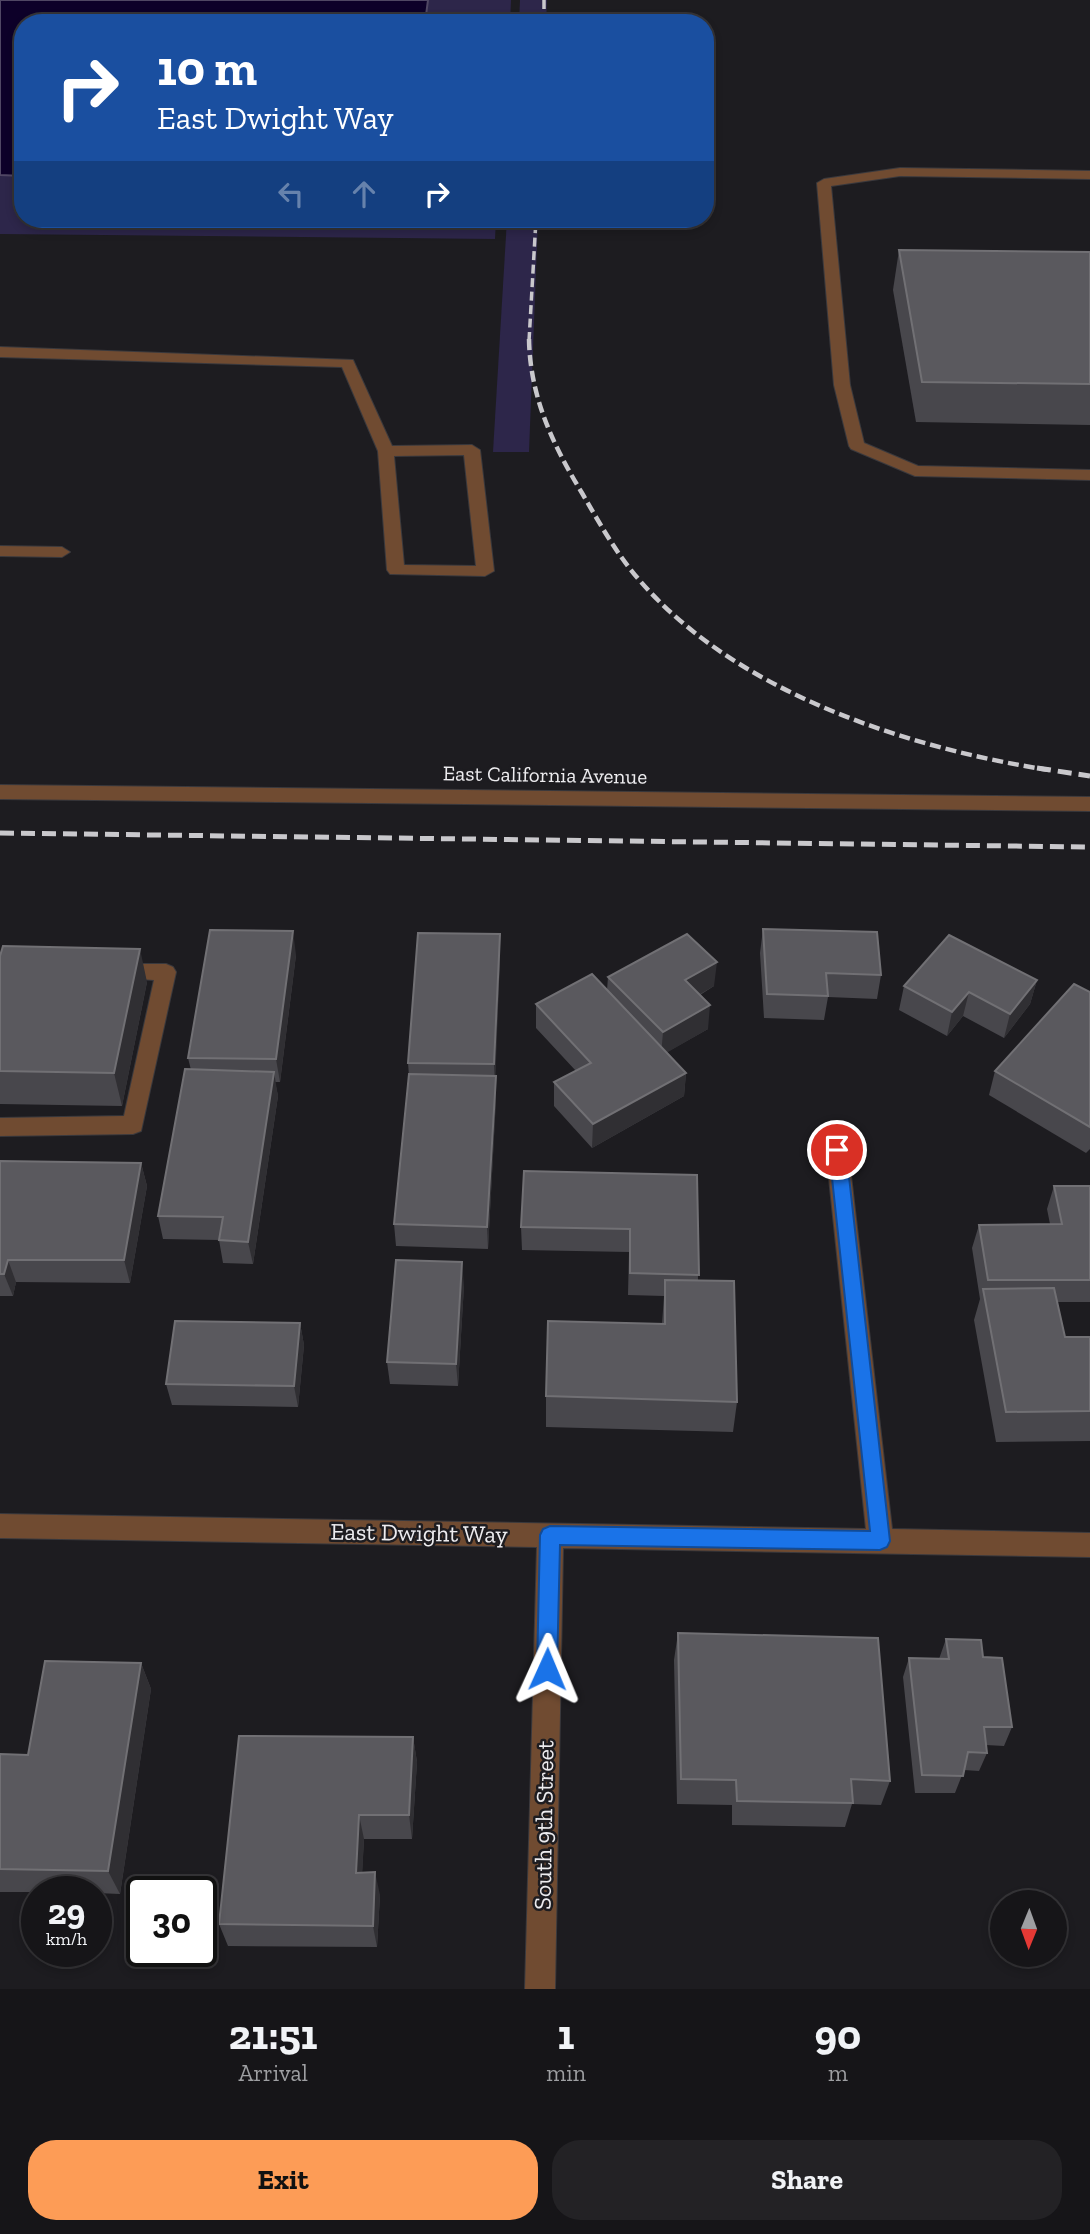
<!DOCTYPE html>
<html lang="en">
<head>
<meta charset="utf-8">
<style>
  :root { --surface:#161518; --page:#232225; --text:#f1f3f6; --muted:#9e9fa2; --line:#353437; --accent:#fd9c56 }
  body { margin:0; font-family:"Zilla Slab",serif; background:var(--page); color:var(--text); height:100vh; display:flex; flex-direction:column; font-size:26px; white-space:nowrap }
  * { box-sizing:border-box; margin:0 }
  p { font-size:23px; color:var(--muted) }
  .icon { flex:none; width:38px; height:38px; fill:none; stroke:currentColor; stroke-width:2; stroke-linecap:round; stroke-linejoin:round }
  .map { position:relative; height:1989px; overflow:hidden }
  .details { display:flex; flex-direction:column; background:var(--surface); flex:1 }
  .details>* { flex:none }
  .banner { position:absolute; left:14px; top:14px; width:700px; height:214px; border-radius:28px; box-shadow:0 4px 10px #0003,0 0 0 2px var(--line); background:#1a4fa0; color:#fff; overflow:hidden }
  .needle { width:46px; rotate:181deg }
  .buttons { position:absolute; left:990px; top:1890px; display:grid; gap:14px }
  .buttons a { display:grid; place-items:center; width:77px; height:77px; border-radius:50%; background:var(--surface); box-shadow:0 4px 10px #0003,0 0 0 2px var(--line); font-size:35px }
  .speed { position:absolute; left:21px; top:1876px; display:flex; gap:14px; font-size:35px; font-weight:700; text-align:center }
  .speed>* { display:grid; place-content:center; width:91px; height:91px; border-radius:50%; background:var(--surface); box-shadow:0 4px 10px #0003,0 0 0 2px var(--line); line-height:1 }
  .speed small { font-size:18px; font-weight:400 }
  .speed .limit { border:4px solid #111; border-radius:10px; background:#fff; color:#111 }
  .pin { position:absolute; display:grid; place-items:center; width:60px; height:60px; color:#fff; margin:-30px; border:4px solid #fff; border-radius:50%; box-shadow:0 2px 7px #0007 }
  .me { position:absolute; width:77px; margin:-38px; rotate:1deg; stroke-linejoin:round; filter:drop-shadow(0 0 5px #0008) }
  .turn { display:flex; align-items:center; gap:24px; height:147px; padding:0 28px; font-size:32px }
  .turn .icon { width:91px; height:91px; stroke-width:2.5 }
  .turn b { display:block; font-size:49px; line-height:60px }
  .lanes { display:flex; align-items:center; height:66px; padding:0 28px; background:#0003; justify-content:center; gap:35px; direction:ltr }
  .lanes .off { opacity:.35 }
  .eta { display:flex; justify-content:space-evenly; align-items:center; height:119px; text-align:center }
  .eta b { font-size:42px; font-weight:700; line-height:49px }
  .cta { display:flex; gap:14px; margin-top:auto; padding:14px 28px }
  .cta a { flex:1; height:80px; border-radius:28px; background:var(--accent); color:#111; font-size:28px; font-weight:700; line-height:80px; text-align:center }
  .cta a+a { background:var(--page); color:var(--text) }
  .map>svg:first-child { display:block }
</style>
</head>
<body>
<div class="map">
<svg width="1090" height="1989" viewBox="0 0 1090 1989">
  <rect width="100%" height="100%" fill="#1d1c20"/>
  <g fill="#2d264a">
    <polygon points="0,0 511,0 510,23 23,23 23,219 496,219 495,239 0,234"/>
    <polygon points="520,0 547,0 546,23 519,23"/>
    <polygon points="507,219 538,219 529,452 493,452"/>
  </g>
  <polygon fill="#0d0029" stroke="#504764" stroke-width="2" points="0,0 428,0 425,23 23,23 23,176 0,175"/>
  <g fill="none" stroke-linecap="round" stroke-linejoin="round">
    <defs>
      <g id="minor">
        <polygon points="900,168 1090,171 1090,179 900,176 831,186 850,385 864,443 918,466 1090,470 1090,480 915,476 851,449 849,446 834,385 817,183 824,179"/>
        <path d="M 0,347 L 353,360 L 392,446 L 472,445 L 480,450 L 494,571 L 485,576 L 390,574 L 387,570 L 378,451 L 342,367 L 0,357 ZM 464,455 L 476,566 L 404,565 L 394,456 Z"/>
        <polygon points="0,546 62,547 70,552 62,557 0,556"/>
        <polygon points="0,785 1090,797 1090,811 0,799"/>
        <polygon points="118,964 166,964 173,967 176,972 141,1131 133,1134 0,1136 0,1118 124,1116 154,980 111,977 108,972 111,967"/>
        <polygon points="837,1141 845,1144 848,1150 892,1529 1090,1533 1090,1557 563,1548 555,1989 525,1989 537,1547 0,1538 0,1514 866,1529 826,1150 829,1144"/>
      </g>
    </defs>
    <use href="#minor" stroke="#3a393d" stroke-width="2"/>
    <use href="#minor" fill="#704b31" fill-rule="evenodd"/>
    <g stroke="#c9c8cc" stroke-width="3.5" stroke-dasharray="9 4.5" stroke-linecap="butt">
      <polyline points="544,0 544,23"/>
      <polyline points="529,341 536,219"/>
    </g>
    <path stroke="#c9c8cc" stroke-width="4.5" stroke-dasharray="11 5" stroke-linecap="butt" d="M 529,339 C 530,397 553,445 582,493 C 600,524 617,555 641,582 C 738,693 907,748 1049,770"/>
    <g stroke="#c9c8cc" stroke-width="5" stroke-dasharray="14 7" stroke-linecap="butt">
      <polyline points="1037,768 1090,776"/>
      <polyline points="0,833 1090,847"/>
    </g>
  </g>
  <g fill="#48474c">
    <polygon points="899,250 1090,252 1090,425 916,422 893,290"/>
    <polygon points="763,929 881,975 877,999 828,997 824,1020 764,1018 760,953"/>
    <polygon points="500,934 500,958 495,1076 496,1099 488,1249 396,1246 394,1224 409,1076 408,1063"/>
    <polygon points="296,955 280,1082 275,1082 278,1096 253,1264 223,1263 219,1240 163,1239 158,1216 191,1070 188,1058"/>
    <polygon points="0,956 147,982 122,1106 0,1104"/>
    <polygon points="608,977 714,986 700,995 708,1029 667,1052 686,1073 684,1096 592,1148 554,1106 554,1082 576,1071 536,1028 536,1004 607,990"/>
    <polygon points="1037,980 1030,1004 1004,1038 963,1016 947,1036 899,1010 904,986"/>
    <polygon points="1090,992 1090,1149 1086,1153 989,1095 995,1071"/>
    <polygon points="0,1161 141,1163 147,1186 130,1283 16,1282 13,1296 0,1296"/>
    <polygon points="697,1175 698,1280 737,1402 733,1432 546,1427 546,1396 662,1324 664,1296 628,1295 629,1252 522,1250 521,1227"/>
    <polygon points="1054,1186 1090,1186 1090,1302 1057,1302 1065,1337 1090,1337 1090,1441 996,1442 974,1320 980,1299 972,1248 979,1225 1050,1224 1047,1209"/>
    <polygon points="464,1285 458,1386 390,1384 387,1362"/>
    <polygon points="300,1323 304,1345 298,1407 172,1405 166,1384"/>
    <polygon points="678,1633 890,1781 881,1805 852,1804 845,1827 732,1825 732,1805 677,1804 674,1660"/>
    <polygon points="946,1639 983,1657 1012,1727 1004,1746 986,1745 987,1753 979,1771 964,1770 955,1793 915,1793 903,1677 909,1658 939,1659"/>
    <polygon points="141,1663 151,1689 120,1894 96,1893 96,1892 0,1892 0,1754 28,1755"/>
    <polygon points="413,1737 417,1762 412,1839 364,1839 362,1873 380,1895 377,1947 228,1946 219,1924"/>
  </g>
  <g fill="#302f33">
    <polygon points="293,931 296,955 280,1082 276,1059"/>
    <polygon points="500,934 500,958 495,1088 494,1064"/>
    <polygon points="140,949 147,982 122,1106 114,1073"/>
    <polygon points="717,962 714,986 683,1004 685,980"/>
    <polygon points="1037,980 1030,1004 1004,1038 1010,1014"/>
    <polygon points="969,992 963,1016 947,1036 952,1012"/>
    <polygon points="710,1005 708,1029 661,1056 663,1032"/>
    <polygon points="274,1072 278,1096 253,1264 248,1242"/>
    <polygon points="686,1073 684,1096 592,1148 593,1124"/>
    <polygon points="496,1076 496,1099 488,1249 487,1227"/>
    <polygon points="141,1163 147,1186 130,1283 124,1260"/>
    <polygon points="8,1260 16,1282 13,1296 4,1274"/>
    <polygon points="462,1262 464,1285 458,1386 456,1364"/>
    <polygon points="300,1323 304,1345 298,1407 294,1386"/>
    <polygon points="141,1663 151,1689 120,1894 108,1871"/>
    <polygon points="413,1737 417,1762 412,1839 409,1815"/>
    <polygon points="359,1815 364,1839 361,1896 356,1873"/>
    <polygon points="375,1872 380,1895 377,1947 373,1926"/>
  </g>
  <g fill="#5a595e" stroke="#717074" stroke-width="2">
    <polygon points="899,250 1090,252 1090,384 922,382"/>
    <polygon points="763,929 877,932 881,975 826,973 828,996 767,994"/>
    <polygon points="210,930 293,931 276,1059 188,1058"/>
    <polygon points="418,933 500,934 494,1064 408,1063"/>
    <polygon points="687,934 717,962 685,980 710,1005 663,1032 608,977"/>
    <polygon points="949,935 1037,980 1010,1014 969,992 952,1012 904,986"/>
    <polygon points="3,946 140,949 114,1073 0,1071 0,956"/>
    <polygon points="592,974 686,1073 593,1124 554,1082 591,1063 536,1004"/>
    <polygon points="1074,984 1090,992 1090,1127 995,1071"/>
    <polygon points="185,1069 274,1072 248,1242 219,1240 223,1217 158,1216"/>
    <polygon points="409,1074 496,1076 487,1227 394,1224"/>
    <polygon points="0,1161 141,1163 124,1260 8,1260 4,1274 0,1274"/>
    <polygon points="524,1171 697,1175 699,1275 630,1273 630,1229 521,1227"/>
    <polygon points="1054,1186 1090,1186 1090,1280 988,1280 979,1225 1062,1224"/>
    <polygon points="396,1260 462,1262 456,1364 387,1362"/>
    <polygon points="665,1280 734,1281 737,1402 546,1396 548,1321 665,1324"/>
    <polygon points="1054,1288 1065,1337 1090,1337 1090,1411 1006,1412 983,1289"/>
    <polygon points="175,1321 300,1323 294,1386 166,1384"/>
    <polygon points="678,1633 878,1638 890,1781 851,1779 853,1803 737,1801 736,1780 681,1779"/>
    <polygon points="946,1639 981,1640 983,1657 1002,1658 1012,1727 984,1727 987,1753 968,1752 963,1776 922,1775 909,1658 949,1659"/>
    <polygon points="45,1661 141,1663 108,1871 0,1869 0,1754 28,1755"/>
    <polygon points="239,1736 413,1737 409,1815 359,1815 356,1873 375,1872 373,1926 219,1924"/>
  </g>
  <polygon fill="#1a73e8" stroke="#114b97" stroke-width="2" points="837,1143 843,1145 846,1150 890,1541 887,1547 880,1550 560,1545 557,1669 554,1676 547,1679 540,1676 537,1669 540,1535 543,1529 550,1526 870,1531 829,1150 831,1145"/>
  <g text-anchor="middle" stroke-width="5" stroke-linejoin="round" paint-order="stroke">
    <g font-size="21" fill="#edecef" stroke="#1d1c20">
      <text transform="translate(545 775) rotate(1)" y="7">East California Avenue</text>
    </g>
    <g font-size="24" fill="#edecef" stroke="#1d1c20">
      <text transform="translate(419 1533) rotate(1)" y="8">East Dwight Way</text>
      <text transform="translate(544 1825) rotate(-89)" y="8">South 9th Street</text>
    </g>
  </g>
</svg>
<div class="buttons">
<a><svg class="needle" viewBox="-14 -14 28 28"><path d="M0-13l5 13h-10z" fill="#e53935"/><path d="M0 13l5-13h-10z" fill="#9e9fa2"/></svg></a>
</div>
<div class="speed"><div>29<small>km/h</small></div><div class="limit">30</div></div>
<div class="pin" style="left:837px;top:1150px;background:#d93025"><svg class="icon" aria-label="arrive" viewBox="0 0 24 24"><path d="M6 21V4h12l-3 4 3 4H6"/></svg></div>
<svg class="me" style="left:547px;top:1669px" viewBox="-20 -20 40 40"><path d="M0-17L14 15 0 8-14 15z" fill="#1a73e8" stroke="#fff" stroke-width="4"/></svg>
<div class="banner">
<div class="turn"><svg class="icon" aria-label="right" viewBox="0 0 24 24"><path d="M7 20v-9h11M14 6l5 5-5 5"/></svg><div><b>10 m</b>East Dwight Way</div></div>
<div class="lanes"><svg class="icon off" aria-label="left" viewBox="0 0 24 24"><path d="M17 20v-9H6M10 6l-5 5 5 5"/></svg><svg class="icon off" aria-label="ahead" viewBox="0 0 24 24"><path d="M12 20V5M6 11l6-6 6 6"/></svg><svg class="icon" aria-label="right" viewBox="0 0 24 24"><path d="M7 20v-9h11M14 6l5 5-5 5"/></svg></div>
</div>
</div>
<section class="details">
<div class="eta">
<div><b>21:51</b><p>Arrival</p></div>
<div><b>1</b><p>min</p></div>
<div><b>90</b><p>m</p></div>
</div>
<div class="cta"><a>Exit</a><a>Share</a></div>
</section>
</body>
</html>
